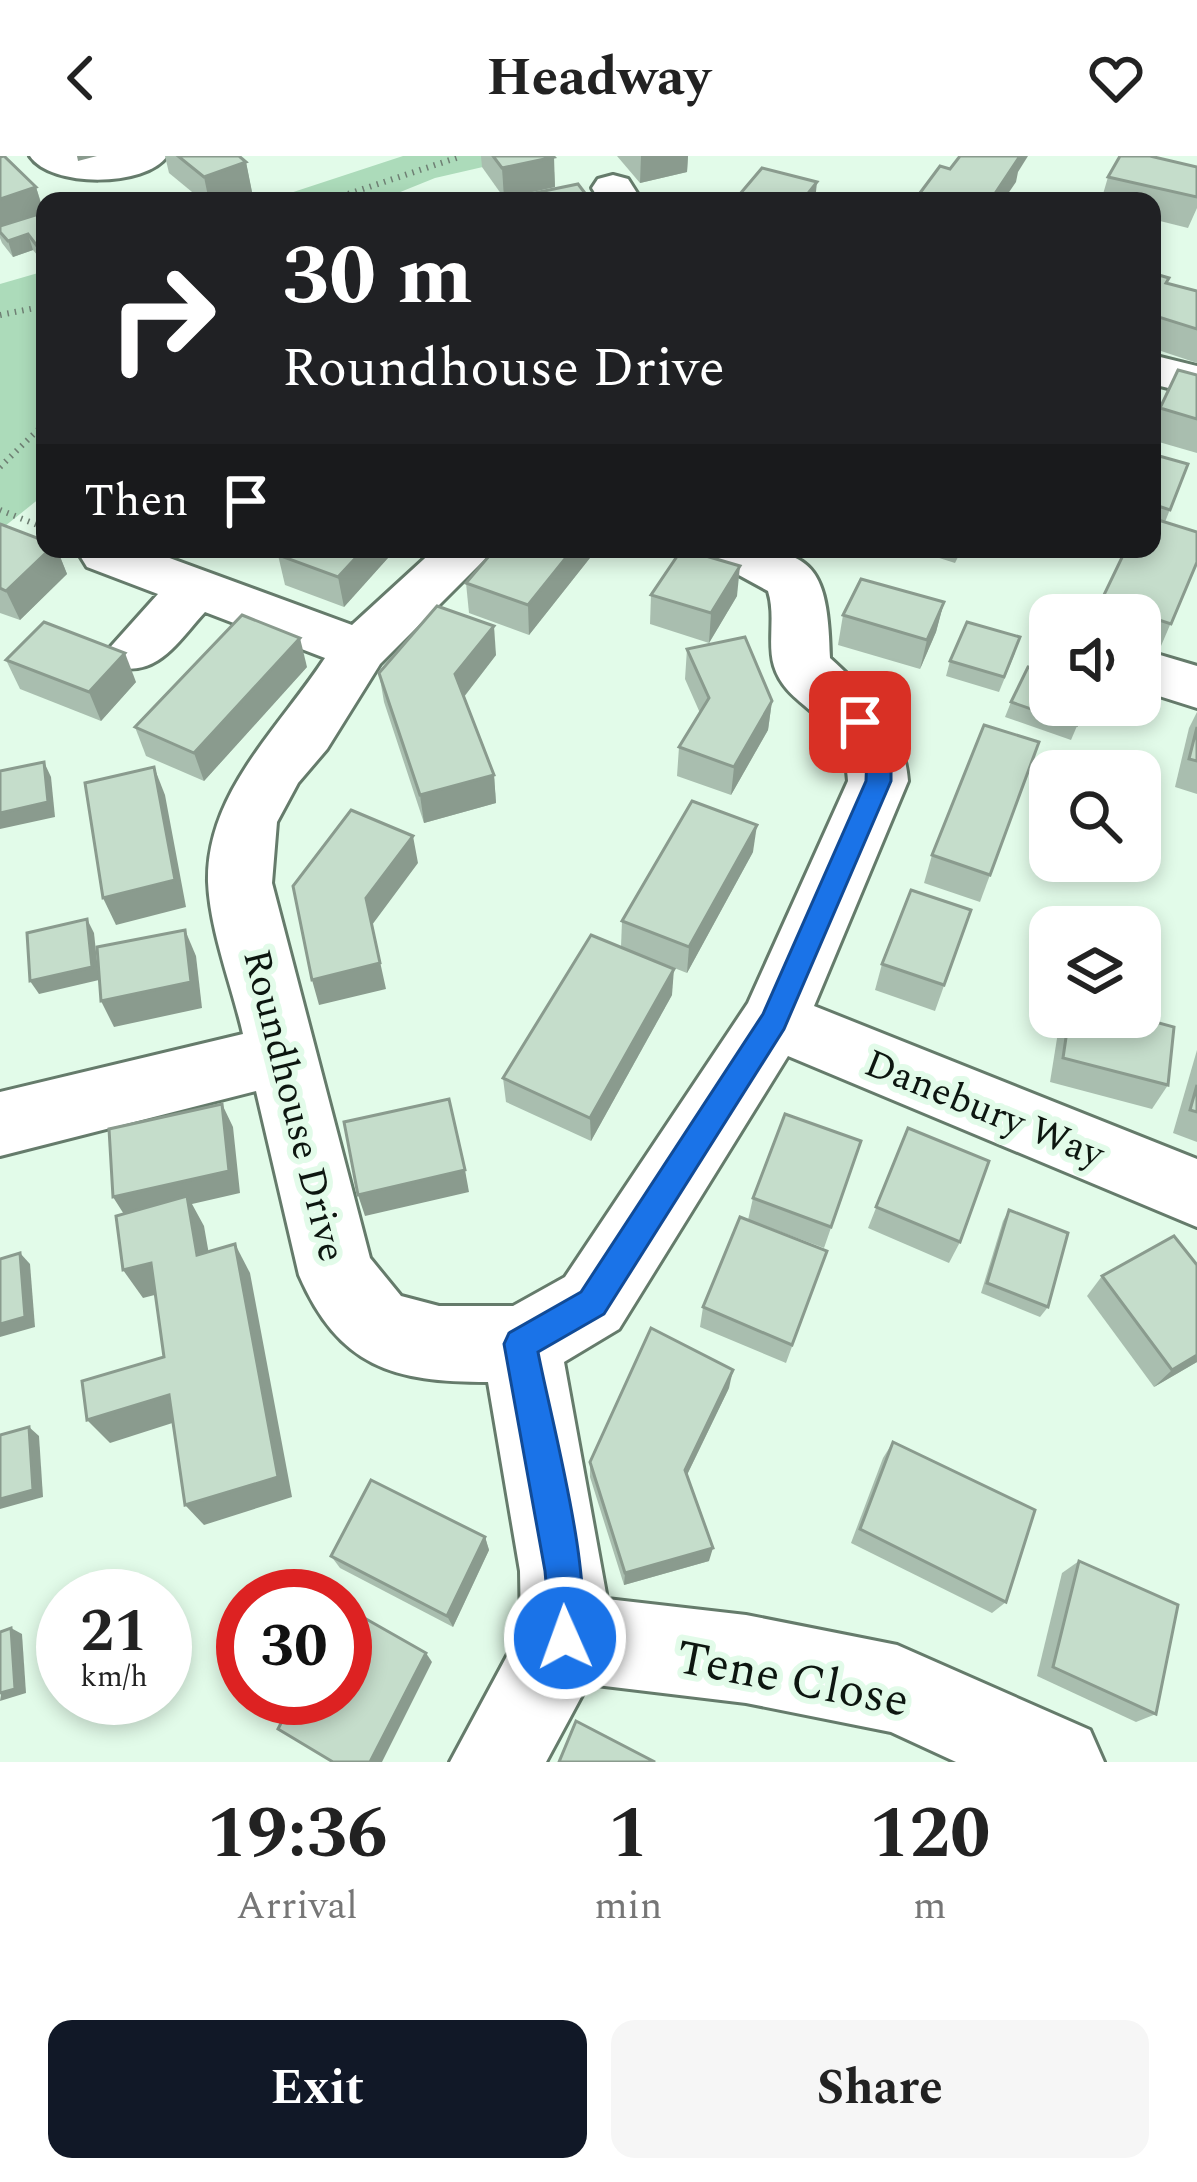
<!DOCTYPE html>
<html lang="en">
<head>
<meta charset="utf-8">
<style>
  :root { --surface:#fff; --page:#f6f6f6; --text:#222; --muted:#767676; --accent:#111827 }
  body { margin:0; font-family:Spectral,serif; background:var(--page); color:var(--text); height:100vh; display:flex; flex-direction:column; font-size:45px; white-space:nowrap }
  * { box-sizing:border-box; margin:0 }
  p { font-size:39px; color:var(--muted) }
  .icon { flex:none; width:66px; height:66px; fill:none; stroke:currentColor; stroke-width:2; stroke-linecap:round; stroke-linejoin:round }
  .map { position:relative; height:1606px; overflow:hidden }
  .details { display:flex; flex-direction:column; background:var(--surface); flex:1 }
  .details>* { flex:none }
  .top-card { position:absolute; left:36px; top:36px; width:1125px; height:366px; border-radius:24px; box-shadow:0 6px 18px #0003; background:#202124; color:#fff; overflow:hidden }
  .controls { position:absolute; left:1029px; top:438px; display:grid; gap:24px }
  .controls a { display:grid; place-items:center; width:132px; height:132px; border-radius:24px; background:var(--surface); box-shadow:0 6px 18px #0003; font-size:60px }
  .speed { position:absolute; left:36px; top:1413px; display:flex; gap:24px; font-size:60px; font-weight:700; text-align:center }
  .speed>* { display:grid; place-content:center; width:156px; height:156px; border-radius:50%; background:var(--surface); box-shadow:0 6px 18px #0003; line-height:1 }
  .speed small { font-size:30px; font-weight:400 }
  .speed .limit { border:18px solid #d22; background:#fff; color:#111 }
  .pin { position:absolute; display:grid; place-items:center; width:102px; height:102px; color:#fff; margin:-51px; border-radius:24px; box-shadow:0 6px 18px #0006 }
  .me { position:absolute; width:132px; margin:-66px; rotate:358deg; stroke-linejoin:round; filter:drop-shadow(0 0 9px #0008) }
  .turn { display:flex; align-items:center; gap:42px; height:252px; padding:0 48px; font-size:54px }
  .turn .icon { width:156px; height:156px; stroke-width:2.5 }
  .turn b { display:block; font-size:84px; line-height:102px }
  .then { display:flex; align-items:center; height:114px; padding:0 48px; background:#0003; gap:24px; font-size:45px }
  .eta { display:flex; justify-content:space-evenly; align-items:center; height:204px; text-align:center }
  .eta b { font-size:72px; font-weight:700; line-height:84px }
  .button { display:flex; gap:24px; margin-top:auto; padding:24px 48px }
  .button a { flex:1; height:138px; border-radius:24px; background:var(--accent); color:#fff; font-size:48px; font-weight:700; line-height:138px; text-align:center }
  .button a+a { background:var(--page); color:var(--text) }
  header { display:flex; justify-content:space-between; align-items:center; height:156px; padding:0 48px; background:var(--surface); font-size:54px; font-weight:700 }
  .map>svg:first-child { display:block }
</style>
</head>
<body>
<header><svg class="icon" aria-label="back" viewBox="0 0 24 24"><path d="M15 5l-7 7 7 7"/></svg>Headway<svg class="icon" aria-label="heart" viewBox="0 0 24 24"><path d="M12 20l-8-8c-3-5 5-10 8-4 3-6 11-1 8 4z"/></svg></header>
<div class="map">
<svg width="1197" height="1606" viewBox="0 0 1197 1606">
  <rect width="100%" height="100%" fill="#e2fbe9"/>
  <g fill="#acdbba">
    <polygon points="403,0 530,0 435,22 378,45 266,45"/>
    <polygon points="45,115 45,338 0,374 0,128"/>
  </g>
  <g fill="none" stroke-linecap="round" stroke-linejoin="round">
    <defs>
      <g id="street">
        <path d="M 30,0 L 167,0 C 146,31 51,32 30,0 Z"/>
        <polygon points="613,19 628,23 642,45 600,45 592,32 598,23"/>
        <polygon points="1152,199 1197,210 1197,239 1152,228"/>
        <path d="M 82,393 L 145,393 L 352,469 L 435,393 L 495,393 L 380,508 L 327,593 L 298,627 L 277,666 L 272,727 L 370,1102 L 401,1140 L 439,1150 L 513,1150 L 565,1121 L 748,847 L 848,625 C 844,554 788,556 774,510 C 767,487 776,460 768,435 L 715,406 L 707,393 C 805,393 828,395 830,502 C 868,537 904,571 908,625 L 814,850 L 1197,1003 L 1197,1071 L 788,900 L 619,1173 L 564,1206 L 607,1443 L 746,1459 L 897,1489 L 1090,1574 L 1104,1606 L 956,1606 L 891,1576 L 746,1547 L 588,1528 L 546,1606 L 450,1606 L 521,1474 L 520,1415 L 488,1226 C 393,1226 339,1211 299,1119 L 256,935 L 0,1000 L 0,936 L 243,878 C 232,830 210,775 208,726 C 206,637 280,571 325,502 L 205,456 C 178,485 157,523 114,510 L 106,496 L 158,438 L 87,411 L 79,398 Z"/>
        <polygon points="1140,493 1197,510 1197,552 1140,534"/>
      </g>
    </defs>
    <use href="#street" stroke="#657b6b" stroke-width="6"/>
    <g stroke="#6f8074" stroke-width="6" stroke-dasharray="1.5 6" stroke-linecap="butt">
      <polyline points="327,45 462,0"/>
      <polyline points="0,159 45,150"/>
      <polyline points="0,311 45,267"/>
      <polyline points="0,354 45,372"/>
    </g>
    <use href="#street" fill="#fff" fill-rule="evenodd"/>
  </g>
  <g fill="#a9beaf">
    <polygon points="165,0 239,0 246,6 252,36 227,45 203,45 169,17"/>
    <polygon points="481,0 553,0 555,31 504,42 482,11"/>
    <polygon points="617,0 688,0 687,16 640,27"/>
    <polygon points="0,1 36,31 44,56 43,106 33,94 13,101 2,87 0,82"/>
    <polygon points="1197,11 1197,52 1188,72 1152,63 1152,45 1101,45 1108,21"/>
    <polygon points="1152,117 1167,127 1197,135 1197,207 1152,192"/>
    <polygon points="1197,219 1197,297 1152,284 1152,274 1160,252"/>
    <polygon points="1152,298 1188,308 1165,366 1197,406 1158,497 1140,491 1140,459 1096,459 1101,445 1152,393"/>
    <polygon points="0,368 45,393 57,393 67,418 20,464 0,457"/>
    <polygon points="284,393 396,393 344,451 285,429 278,399"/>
    <polygon points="597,393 529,479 469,457 466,427"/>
    <polygon points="911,393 962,393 955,407"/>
    <polygon points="651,439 737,440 709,487 650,468"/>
    <polygon points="944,446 936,476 920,513 838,489 843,459"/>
    <polygon points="687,493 772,545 768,574 731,639 677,620 679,591 700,557 685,523"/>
    <polygon points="1015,497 999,536 946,520 950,505"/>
    <polygon points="496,499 464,541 494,619 496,647 424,667 384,546 379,517"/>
    <polygon points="6,504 136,526 101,565 20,533"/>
    <polygon points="307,511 204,625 146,600 135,571"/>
    <polygon points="1011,546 1086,549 1071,584 1005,561"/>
    <polygon points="1197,556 1197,638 1175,631 1189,572"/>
    <polygon points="1039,586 980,746 924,727 932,699"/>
    <polygon points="753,696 687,817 621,791 622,765"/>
    <polygon points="971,754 935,855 875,834 882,808"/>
    <polygon points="672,839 591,985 506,946 503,922"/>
    <polygon points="1063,861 1137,861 1168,929 1152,953 1050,926 1059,870"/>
    <polygon points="1197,894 1197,986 1173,977"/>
    <polygon points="908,972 960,1086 949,1107 868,1072"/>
    <polygon points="861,985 824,1092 752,1065 827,1095 786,1207 700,1171 703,1151 748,1064 753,1042"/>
    <polygon points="1009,1054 1048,1151 1040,1161 981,1137 1003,1065"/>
    <polygon points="1102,1120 1197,1206 1154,1231 1087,1140"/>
    <polygon points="729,1232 687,1319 709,1405 624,1429 590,1321 590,1306"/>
    <polygon points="893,1286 1006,1446 992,1457 851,1387 883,1302"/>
    <polygon points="485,1381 489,1394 453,1471 340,1412 331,1400"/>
    <polygon points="1079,1405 1156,1558 1136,1566 1037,1520 1062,1417"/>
  </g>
  <g fill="#8a9b8e">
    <polygon points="77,0 97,0 78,5"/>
    <polygon points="641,0 688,0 687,16 640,27"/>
    <polygon points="1020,0 1028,0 1018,16 1016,26 1003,45 990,45"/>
    <polygon points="554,1 555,31 504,42 502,12"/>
    <polygon points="246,6 252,36 227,45 209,45 204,21"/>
    <polygon points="817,26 815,45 802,45"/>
    <polygon points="36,31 45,61 0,77 0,43"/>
    <polygon points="28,78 33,94 13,101 8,85"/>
    <polygon points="45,88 45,105 43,106 37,90"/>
    <polygon points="50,393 57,393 67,418 20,464 6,435"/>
    <polygon points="364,393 396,393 344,451 338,421"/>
    <polygon points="573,393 597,393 529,479 528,449"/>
    <polygon points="740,410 737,440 709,487 711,457"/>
    <polygon points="944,446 936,476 920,513 927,484"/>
    <polygon points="494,470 496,499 459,547 455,518"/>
    <polygon points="300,482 307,511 204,625 194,597"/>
    <polygon points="125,497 136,526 101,565 89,536"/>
    <polygon points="772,545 768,574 731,639 734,611"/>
    <polygon points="44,606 51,621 55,661 0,673 0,657"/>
    <polygon points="154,611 165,639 186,751 116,769 103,742"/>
    <polygon points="494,619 496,647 424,667 420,639"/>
    <polygon points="757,669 753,696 687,817 689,791"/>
    <polygon points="413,680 418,707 372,769 386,833 319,849 312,824 366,742"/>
    <polygon points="87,763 94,777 99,824 39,838 30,825"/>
    <polygon points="185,774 196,800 202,852 114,871 101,845"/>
    <polygon points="674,813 672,839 591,985 590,962"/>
    <polygon points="222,948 233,971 240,1037 192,1048 204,1070 214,1127 197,1099 127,1063 113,1041"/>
    <polygon points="465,1014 469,1036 365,1060 358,1039"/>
    <polygon points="235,1088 250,1117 292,1341 204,1369 185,1349"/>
    <polygon points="20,1097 30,1108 35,1171 0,1181 0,1168"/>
    <polygon points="151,1107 170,1135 143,1142 123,1114"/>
    <polygon points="1197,1199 1197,1206 1154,1231 1172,1214"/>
    <polygon points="733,1214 729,1232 682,1329 685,1314"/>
    <polygon points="169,1239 188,1262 110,1287 87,1264"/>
    <polygon points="29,1271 39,1280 43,1341 0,1353 0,1343"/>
    <polygon points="485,1381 489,1394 453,1471 447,1460"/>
    <polygon points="713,1392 709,1405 624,1429 625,1417"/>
    <polygon points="11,1472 22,1478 26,1537 0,1545"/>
    <polygon points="426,1497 432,1506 382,1606 370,1606"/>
  </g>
  <g fill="#c5ddcb" stroke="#8a9b8e" stroke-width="3">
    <polygon points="4,0 36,31 0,43 0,1"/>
    <polygon points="178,0 239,0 246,6 204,21"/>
    <polygon points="493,0 553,0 554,1 502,12"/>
    <polygon points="960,0 1020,0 990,45 931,45 917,41 940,10 950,13"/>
    <polygon points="1120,0 1150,0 1197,11 1197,41 1108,21"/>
    <polygon points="762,12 817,26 802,45 734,45"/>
    <polygon points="578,28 591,45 524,45 520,40"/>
    <polygon points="45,56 45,88 37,90 28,78 8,85 0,76 0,70"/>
    <polygon points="1152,117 1169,122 1166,127 1197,135 1197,173 1152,159"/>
    <polygon points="1178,214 1197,219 1197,263 1160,252"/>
    <polygon points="1152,298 1188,308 1170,354 1152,348"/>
    <polygon points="1152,362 1197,376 1197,406 1171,468 1101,445 1126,393 1152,393"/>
    <polygon points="0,368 45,385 45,393 50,393 6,435 0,432"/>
    <polygon points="284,393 364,393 338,421 278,399"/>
    <polygon points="495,393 573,393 528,449 466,427"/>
    <polygon points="682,393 740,410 711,457 651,439"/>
    <polygon points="861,423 944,446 927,484 843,459"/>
    <polygon points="437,450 494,470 455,518 494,619 420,639 379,517"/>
    <polygon points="242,459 300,482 194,597 135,571"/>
    <polygon points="44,466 125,497 89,536 6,504"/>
    <polygon points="967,466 1020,481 1004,521 950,505"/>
    <polygon points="745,481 772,545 734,611 679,591 709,542 687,493"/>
    <polygon points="1028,511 1050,518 1050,549 1086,549 1077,569 1011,546"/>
    <polygon points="984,569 1039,586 990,719 932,699"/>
    <polygon points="1197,571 1197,605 1189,603"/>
    <polygon points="44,606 48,646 0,657 0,615"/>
    <polygon points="154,611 175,724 103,742 85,627"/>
    <polygon points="692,645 757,669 689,791 622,765"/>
    <polygon points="351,654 413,680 366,742 380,807 312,824 293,730"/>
    <polygon points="911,734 971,754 944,829 882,808"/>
    <polygon points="87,763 92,811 30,825 27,777"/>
    <polygon points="185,774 191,826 101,845 97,791"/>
    <polygon points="591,779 674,813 590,962 503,922"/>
    <polygon points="1069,861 1137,861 1174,871 1168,929 1063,902"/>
    <polygon points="1197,929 1197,956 1190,954"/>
    <polygon points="449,943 465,1014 358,1039 344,966"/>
    <polygon points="222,948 229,1015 113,1041 109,973"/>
    <polygon points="785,958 861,985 831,1071 753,1042"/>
    <polygon points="908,972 989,1005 960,1086 876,1051"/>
    <polygon points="187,1040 197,1099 235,1088 278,1321 185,1349 169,1239 87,1264 82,1225 164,1201 151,1107 123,1114 116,1060"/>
    <polygon points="1009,1054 1068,1077 1048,1151 987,1127"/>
    <polygon points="740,1061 827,1095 792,1189 703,1151"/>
    <polygon points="1174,1080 1197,1109 1197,1199 1172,1214 1102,1120"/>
    <polygon points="20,1097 25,1161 0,1168 0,1103"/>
    <polygon points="651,1172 733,1214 685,1314 713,1392 625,1417 590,1306"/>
    <polygon points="29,1271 33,1334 0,1343 0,1279"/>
    <polygon points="893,1286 1035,1354 1006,1446 860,1373"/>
    <polygon points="371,1324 485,1381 447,1460 331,1400"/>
    <polygon points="1079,1405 1178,1449 1156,1558 1053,1511"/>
    <polygon points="345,1451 426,1497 370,1606 333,1606 278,1573 294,1542 345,1542"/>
    <polygon points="11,1472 15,1533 0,1537 0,1476"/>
    <polygon points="576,1565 655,1606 559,1606"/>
  </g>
  <path fill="#1a73e8" stroke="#114b97" stroke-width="3" d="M 860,557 L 869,559 L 891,598 L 891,625 L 784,873 L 604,1158 L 538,1196 C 550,1260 600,1441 577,1495 L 565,1500 L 552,1495 L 545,1415 L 504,1188 L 509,1177 L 581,1136 L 763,858 L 866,625 L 867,598 L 848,566 Z"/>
  <g text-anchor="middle" stroke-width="12" stroke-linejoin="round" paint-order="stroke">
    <g font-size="39" fill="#0d1610" stroke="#e2fbe9">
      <text transform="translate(296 949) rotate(76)" y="14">Roundhouse Drive</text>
      <text transform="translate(985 951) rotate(22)" y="14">Danebury Way</text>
    </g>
    <g font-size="48" fill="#0d1610" stroke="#e2fbe9">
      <text transform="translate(793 1521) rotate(11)" y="17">Tene Close</text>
    </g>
  </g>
</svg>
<div class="controls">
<a><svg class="icon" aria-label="sound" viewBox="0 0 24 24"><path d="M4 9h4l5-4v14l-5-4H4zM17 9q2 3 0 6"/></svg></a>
<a><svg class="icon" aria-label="search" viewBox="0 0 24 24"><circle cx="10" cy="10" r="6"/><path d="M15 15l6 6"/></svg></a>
<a><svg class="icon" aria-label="layers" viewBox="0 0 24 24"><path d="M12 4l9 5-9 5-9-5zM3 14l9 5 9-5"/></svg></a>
</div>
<div class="speed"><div>21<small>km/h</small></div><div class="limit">30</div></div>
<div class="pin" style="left:860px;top:566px;background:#d93025"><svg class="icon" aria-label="arrive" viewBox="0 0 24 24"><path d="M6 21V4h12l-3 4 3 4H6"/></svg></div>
<svg class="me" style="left:565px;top:1482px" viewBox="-20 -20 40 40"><circle r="17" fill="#1a73e8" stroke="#fff" stroke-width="3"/><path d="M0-11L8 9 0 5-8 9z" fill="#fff"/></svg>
<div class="top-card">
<div class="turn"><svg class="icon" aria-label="right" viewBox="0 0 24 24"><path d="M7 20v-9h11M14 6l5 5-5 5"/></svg><div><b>30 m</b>Roundhouse Drive</div></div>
<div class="then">Then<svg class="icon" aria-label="arrive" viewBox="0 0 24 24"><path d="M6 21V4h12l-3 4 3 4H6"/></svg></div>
</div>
</div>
<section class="details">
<div class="eta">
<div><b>19:36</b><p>Arrival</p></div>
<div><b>1</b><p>min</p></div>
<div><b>120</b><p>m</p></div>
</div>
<div class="button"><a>Exit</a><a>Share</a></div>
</section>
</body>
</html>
